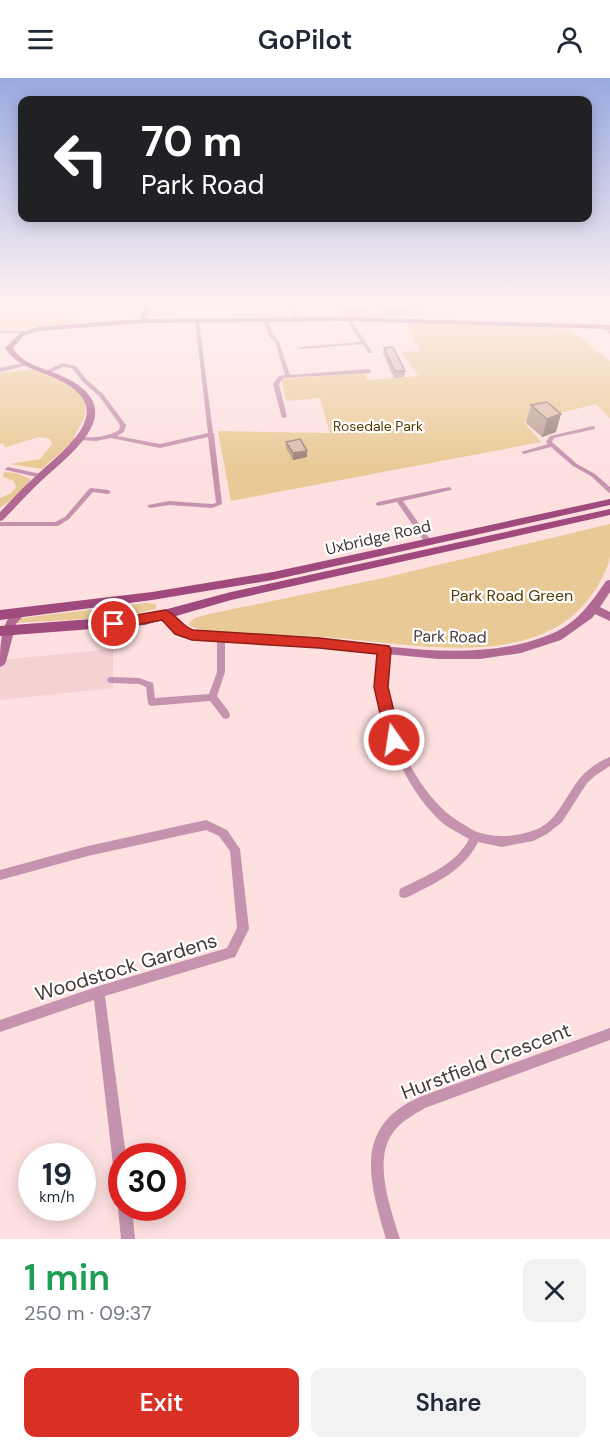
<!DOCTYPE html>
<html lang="en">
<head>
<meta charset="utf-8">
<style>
  :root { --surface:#fff; --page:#f2f2f3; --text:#1f2937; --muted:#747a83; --accent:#d93025 }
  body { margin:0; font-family:"DM Sans",sans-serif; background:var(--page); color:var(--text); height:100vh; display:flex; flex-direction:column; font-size:22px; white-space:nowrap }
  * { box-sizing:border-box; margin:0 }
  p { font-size:20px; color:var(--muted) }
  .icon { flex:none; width:33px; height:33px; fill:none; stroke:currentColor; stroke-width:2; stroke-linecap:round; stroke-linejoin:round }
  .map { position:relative; height:1161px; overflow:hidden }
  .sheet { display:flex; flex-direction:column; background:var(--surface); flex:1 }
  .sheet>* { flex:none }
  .top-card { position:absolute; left:18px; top:18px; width:574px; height:126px; border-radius:12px; box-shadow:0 3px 15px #0003; background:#202124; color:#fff; overflow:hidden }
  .speed { position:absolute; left:18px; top:1065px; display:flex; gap:12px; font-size:30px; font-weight:700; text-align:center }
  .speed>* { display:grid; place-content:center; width:78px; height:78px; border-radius:50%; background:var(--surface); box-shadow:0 3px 15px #0003; line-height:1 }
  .speed small { font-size:15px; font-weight:400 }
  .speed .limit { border:9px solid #d22; background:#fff; color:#111 }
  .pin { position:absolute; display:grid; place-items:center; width:51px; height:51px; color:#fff; margin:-26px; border:3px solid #fff; border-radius:50%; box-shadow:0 2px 6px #0007 }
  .me { position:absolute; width:66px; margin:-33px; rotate:347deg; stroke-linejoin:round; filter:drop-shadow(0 0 4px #0008) }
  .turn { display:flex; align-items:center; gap:21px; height:126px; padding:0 24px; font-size:27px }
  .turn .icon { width:78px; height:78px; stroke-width:2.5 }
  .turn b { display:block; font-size:42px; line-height:51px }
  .round { display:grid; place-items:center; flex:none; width:63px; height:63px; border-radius:12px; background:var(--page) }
  .summary { display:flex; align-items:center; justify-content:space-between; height:102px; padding:0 24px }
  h1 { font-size:36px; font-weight:600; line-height:45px; color:#1e9e55 }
  .cta { display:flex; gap:12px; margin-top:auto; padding:12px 24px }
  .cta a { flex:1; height:69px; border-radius:12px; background:var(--accent); color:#fff; font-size:24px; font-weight:600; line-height:69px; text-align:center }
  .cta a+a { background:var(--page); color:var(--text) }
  header { display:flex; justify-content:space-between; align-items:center; height:78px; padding:0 24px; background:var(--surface); font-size:27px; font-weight:600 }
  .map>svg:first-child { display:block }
</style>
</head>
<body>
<header><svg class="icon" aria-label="menu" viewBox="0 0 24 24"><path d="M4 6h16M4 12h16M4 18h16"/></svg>GoPilot<svg class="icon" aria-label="person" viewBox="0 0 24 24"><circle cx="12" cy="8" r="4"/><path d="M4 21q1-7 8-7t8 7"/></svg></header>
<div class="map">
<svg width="610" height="1161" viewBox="0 0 610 1161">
  <rect width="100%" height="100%" fill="#fee0e0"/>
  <g fill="#f5d1d1">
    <polygon points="331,225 579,225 583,230 454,232 455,240 334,237"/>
    <polygon points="113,571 113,610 0,622 0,582"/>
  </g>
  <g fill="#e9ca96">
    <polygon points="0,225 80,225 75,228 73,245 0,252"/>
    <polygon points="408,242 569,251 610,283 610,340 596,326 524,344 541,364 231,423 218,353 330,355 320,320 286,323 281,301 364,295 367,302 418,298 401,274 421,273 413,261"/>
    <path d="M 34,291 C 52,299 92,310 85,337 C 83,346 74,354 74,362 L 42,391 L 10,386 L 40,381 L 52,366 L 50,361 L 39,359 L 7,369 L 3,368 L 4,365 L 0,366 L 0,295 Z"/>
    <polygon points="4,394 16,395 31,401 19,417 0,430 0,420 11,415 16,409 14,403 3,399"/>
    <path d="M 610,446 C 610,457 610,468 610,478 C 608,492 598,508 590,519 C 539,590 422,568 347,561 C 299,557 250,556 202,552 L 190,548 L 189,545 L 195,540 L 209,536 L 379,501 Z"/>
    <polygon points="146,525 156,526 156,531 120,539 15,545 17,541 22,540"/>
  </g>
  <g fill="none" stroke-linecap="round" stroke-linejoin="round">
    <g fill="#c593ae" fill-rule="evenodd">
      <polygon points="290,225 294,225 298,242 294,241"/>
      <polygon points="348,240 350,240 372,274 372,275 368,275 363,266 301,271 299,270 301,269 361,264 346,241"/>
      <polygon points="263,241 267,241 273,257 279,264 290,297 369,291 372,293 369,295 283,300 279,306 287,339 282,340 273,306 279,298 285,297 275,264 269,258"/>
      <path d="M 195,242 L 199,243 L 213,355 L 215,356 L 214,357 L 222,426 L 212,430 L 169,427 L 150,430 L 148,429 L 148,427 L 169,423 L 212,426 L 216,425 L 208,359 L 160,370 L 111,360 L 96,363 L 78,362 L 78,360 L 80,359 C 94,360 107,359 119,352 L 120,347 L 99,318 L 83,304 L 72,290 L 63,289 L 49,295 L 44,294 L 62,285 L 76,288 L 87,302 L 103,316 L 126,347 L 124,354 L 117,358 L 160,366 L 208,355 Z"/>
      <polygon points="602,248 606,248 610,252 610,256 602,250"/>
      <polygon points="0,253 27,253 29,254 27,255 0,255"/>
      <polygon points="27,284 29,285 29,287 0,294 0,290"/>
      <polygon points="593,348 595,349 595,351 554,360 552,364 577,386 595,396 610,409 610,415 608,414 591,398 573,388 551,369 524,376 521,374 548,366 546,364 550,358"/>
      <polygon points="8,389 41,396 44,398 41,400 6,392 5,391"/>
      <polygon points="449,409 452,411 451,412 403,423 432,464 428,466 426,466 397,424 378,428 375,426 378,424"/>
      <polygon points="91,410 108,412 111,414 108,416 93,414 69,441 58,448 0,448 0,444 55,444 65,439 89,411"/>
      <polygon points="221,556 225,559 225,594 217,618 229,634 230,637 229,640 226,641 223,640 210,623 151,628 148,626 146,609 139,606 111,605 108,604 107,602 108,600 111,599 139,600 153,605 155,620 209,616 217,594 217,559"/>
      <path d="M 385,569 L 389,572 C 387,584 384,596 385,609 C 390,656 419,720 461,745 C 467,748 472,752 477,754 C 495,760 514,759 532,753 C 557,746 565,718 580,700 C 588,691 599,683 610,679 L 610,688 L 596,697 L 587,705 L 562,744 L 547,756 L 533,763 L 502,769 L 478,764 C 464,793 435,805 408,819 L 404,820 L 400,819 L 399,815 L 400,811 C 425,798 456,787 469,761 C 461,756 452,752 445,747 C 409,718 381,654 377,609 C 375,596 379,584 381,572 Z"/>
      <polygon points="206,742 227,752 240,771 249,851 235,879 105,918 126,1078 122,1078 122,1111 117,1109 115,1104 94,922 0,954 0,942 99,908 227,870 237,850 230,773 219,758 206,752 88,778 0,802 0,792 88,768"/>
      <path d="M 610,950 L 610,962 L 425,1030 C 413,1037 400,1044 392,1056 C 373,1084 391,1132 400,1161 L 386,1161 C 369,1103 352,1047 422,1018 Z"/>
      <polygon points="122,1124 122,1130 132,1130 135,1161 121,1161 118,1130"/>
    </g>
    <g fill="#b06992" fill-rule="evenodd">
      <path d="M 144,225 L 150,225 L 147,241 L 348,239 L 610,247 L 610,251 L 348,243 L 143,245 L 38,253 L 23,258 L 13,270 C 22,287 48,291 64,299 C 131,331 74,373 42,402 C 28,415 16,429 3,442 L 0,443 L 0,434 C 12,422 23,409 36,398 C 67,369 122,330 55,300 C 37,292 16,288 5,270 L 19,256 L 37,249 L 140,241 Z"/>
      <path d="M 610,502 L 610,514 L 600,529 L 610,534 L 610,543 L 595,536 L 592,540 L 561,562 L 521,575 L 480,581 L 438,581 L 304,568 L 192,561 L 175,556 L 159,537 L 161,534 L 169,534 L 183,550 L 192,553 C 235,555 277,556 320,561 C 395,568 479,586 551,556 C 576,546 591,525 606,503 Z"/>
      <path d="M 20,530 L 26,534 L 16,546 L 6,584 L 4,587 L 0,589 C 0,569 0,539 20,530 Z"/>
    </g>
    <g fill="#9f497d" fill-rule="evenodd">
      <polygon points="610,421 610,427 273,502 152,522 0,542 0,532 152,514 273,494"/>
      <polygon points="610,431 610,437 231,522 145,547 0,558 0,548 145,537 231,514"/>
    </g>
  </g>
  <g fill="#bca395">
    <polygon points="340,225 366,225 366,237 340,235"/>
    <polygon points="375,225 420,225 419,232 387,235 384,232 380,232"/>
    <polygon points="384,270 405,293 404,299 394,300 383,276"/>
    <polygon points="547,324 556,354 542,359 526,345 531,327"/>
    <polygon points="286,364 307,379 293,382 286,370"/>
  </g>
  <g fill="#998479">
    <polygon points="380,225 385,225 384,232 380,232"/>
    <polygon points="405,225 420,225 419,232 387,235 387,227"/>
    <polygon points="561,336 556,354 542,359 547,341"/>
    <polygon points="307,373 307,379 293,382 293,375"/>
  </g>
  <g fill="#dbbdad" stroke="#998479" stroke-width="1.5">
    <polygon points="340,225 366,225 366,228 340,226"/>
    <polygon points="386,225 405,225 387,227"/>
    <polygon points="393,269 405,293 395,293 384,270"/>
    <polygon points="547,324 561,336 547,341 531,327"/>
    <polygon points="300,361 307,373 293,375 286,364"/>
  </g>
  <linearGradient id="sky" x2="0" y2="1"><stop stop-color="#99aae1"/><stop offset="0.58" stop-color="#fff1f1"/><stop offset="1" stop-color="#fff1f1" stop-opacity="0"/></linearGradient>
  <rect width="610" height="388" fill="url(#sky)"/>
  <path fill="#d93025" stroke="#8d1f18" stroke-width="1.5" d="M 165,532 C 177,536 181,548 193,552 L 319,560 L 389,568 L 391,572 L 388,609 L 401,662 L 399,667 L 394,669 L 388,667 L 386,662 L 374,609 L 377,576 L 319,570 L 192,562 L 175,556 L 162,542 L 114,551 L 108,546 L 114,541 Z"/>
  <g text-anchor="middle" stroke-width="4.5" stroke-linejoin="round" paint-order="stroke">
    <g font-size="14" fill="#543b04" stroke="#fff">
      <text x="378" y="353">Rosedale Park</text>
    </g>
    <g font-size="16" fill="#463838" stroke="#fff">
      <text transform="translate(378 459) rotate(-13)" y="6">Uxbridge Road</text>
      <text transform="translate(450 558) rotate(1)" y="6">Park Road</text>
    </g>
    <g font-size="16" fill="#543b04" stroke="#fff">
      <text x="512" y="523">Park Road Green</text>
    </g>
    <g font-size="20" fill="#463838" stroke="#fff">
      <text transform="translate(126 889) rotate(-17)" y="7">Woodstock Gardens</text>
      <text transform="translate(486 983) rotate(-21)" y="7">Hurstfield Crescent</text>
    </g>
  </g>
</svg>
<div class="speed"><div>19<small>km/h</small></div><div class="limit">30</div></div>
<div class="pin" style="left:114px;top:546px;background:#d93025"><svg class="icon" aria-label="arrive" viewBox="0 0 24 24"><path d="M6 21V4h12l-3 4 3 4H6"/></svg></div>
<svg class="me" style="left:394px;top:662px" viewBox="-20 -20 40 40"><circle r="17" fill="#d93025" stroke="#fff" stroke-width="3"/><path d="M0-11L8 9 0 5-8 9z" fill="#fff"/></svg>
<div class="top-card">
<div class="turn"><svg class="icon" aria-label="left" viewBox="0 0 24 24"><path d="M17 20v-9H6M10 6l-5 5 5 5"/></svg><div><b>70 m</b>Park Road</div></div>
</div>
</div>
<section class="sheet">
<div class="summary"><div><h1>1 min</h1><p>250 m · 09:37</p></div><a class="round"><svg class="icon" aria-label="close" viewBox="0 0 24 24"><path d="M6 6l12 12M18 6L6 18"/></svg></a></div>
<div class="cta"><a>Exit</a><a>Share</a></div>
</section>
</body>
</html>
